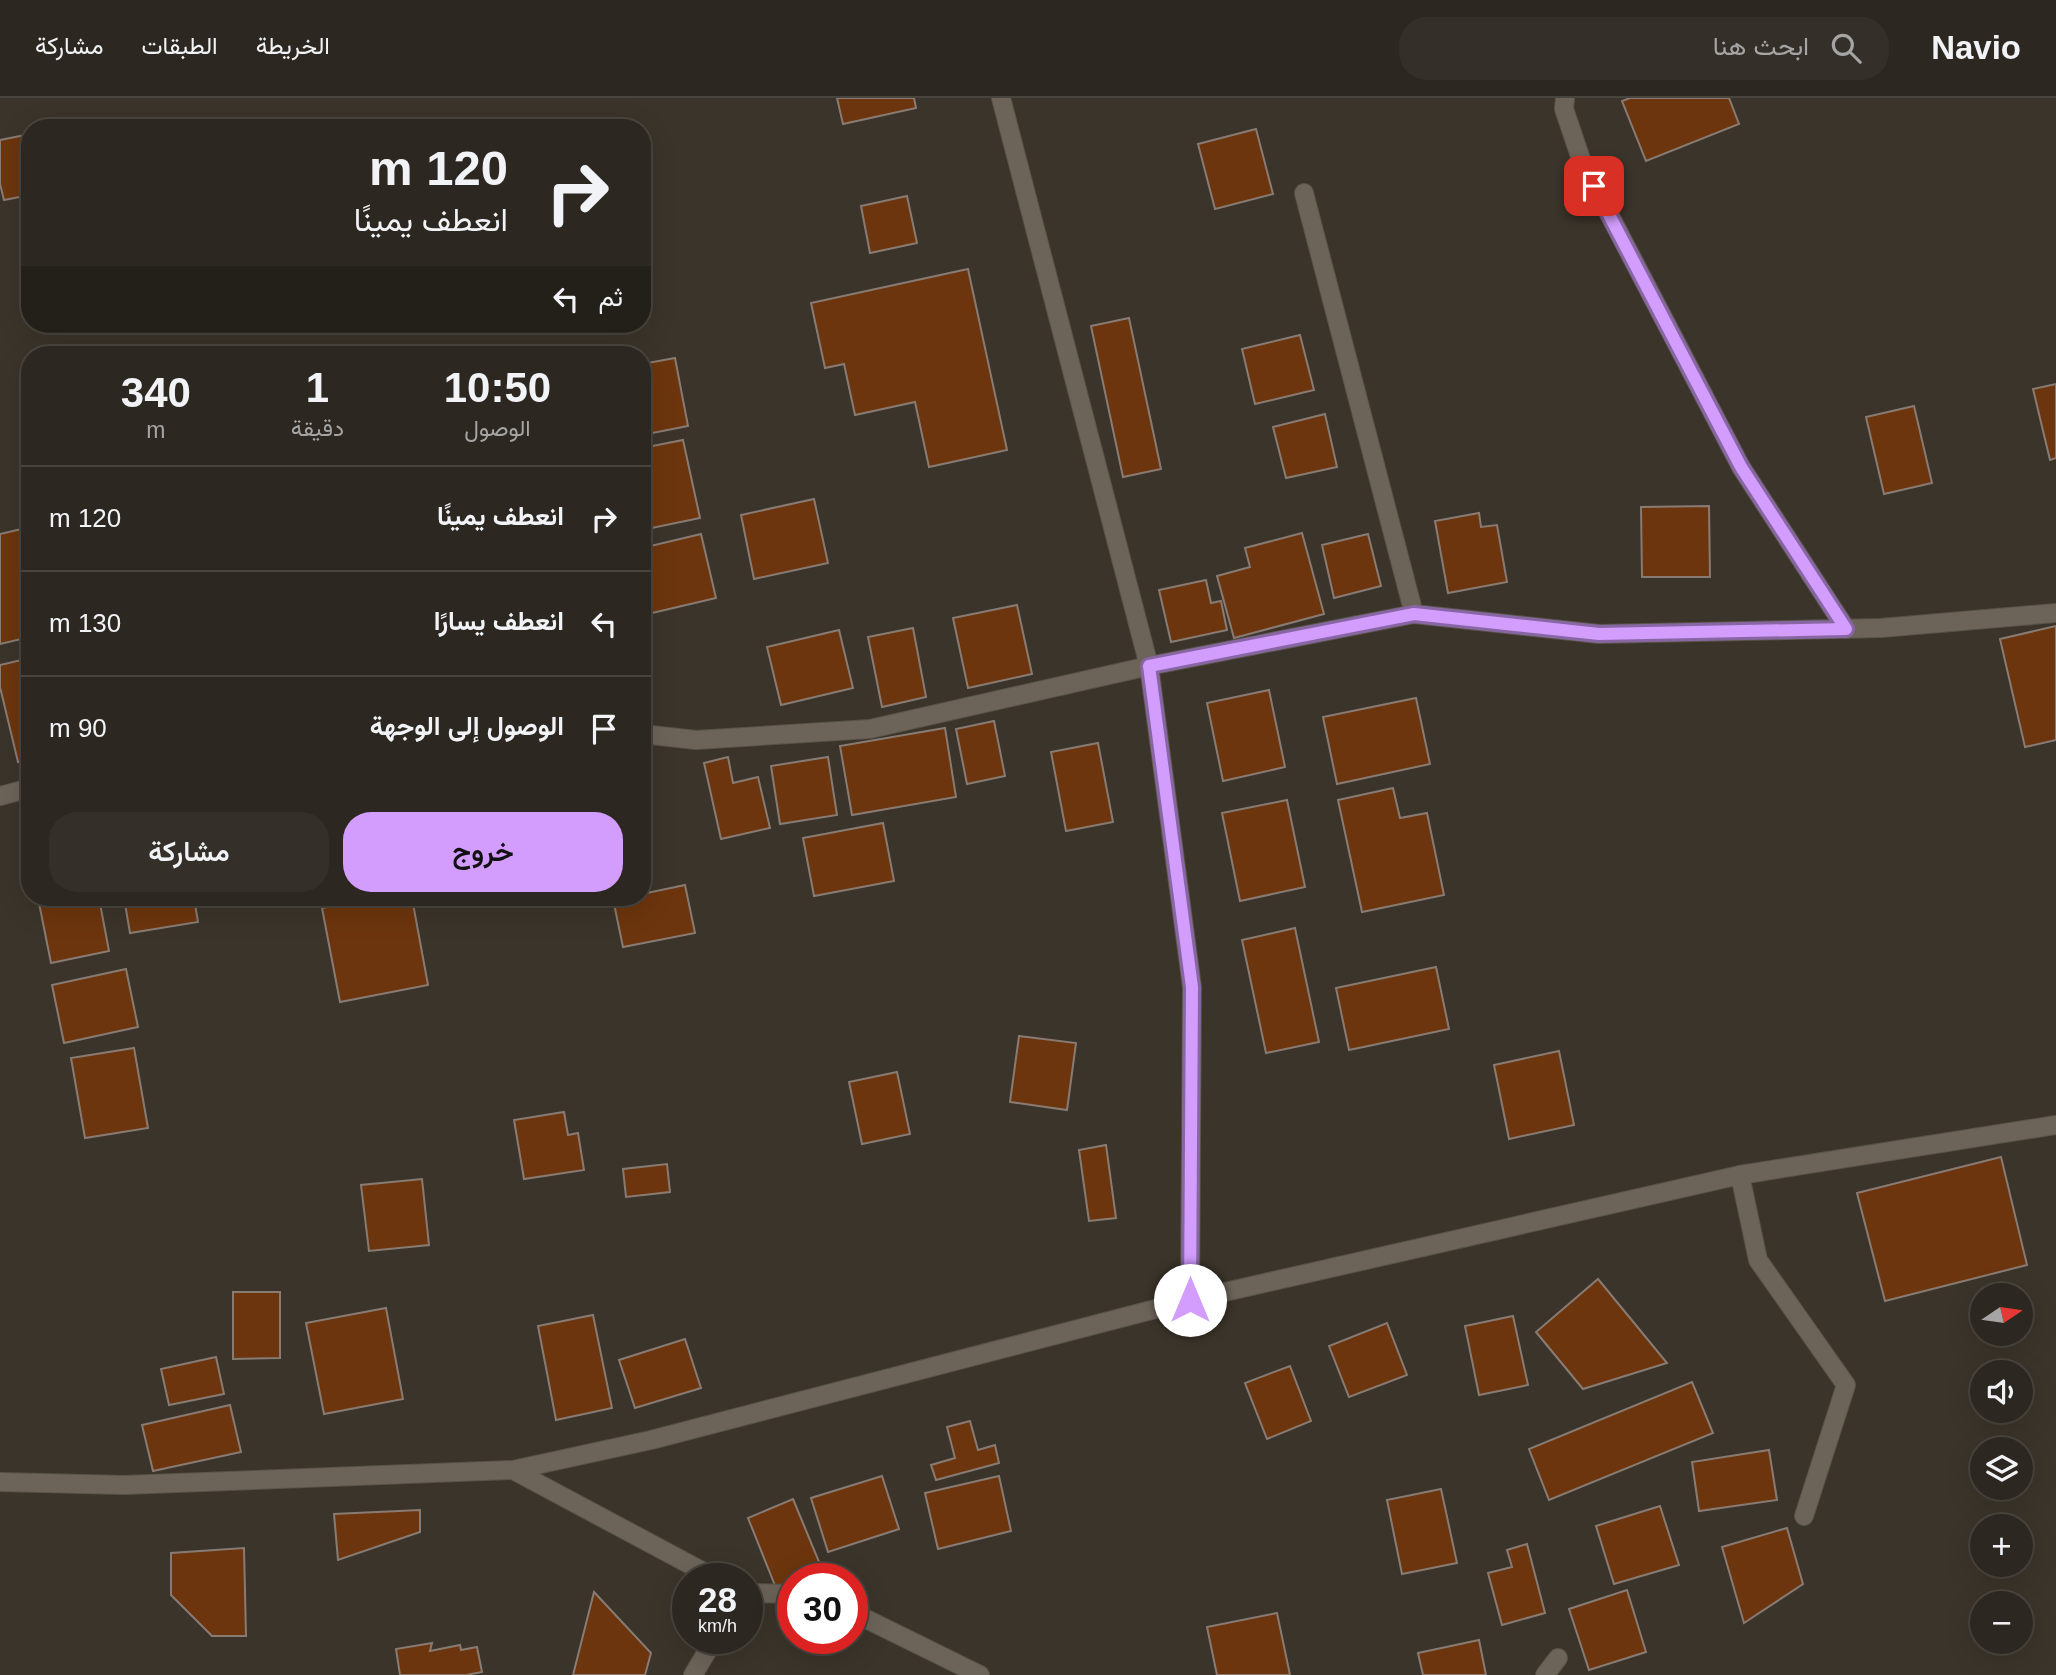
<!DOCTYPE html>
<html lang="ar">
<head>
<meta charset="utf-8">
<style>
  :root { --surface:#2c2720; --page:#342f29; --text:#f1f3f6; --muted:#a6a5a5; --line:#48443e; --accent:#d29dfd }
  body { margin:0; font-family:Arial,Vazirmatn,sans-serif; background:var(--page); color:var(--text); direction:rtl; height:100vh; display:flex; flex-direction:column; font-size:26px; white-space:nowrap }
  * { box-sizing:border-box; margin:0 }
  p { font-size:23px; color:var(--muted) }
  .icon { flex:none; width:38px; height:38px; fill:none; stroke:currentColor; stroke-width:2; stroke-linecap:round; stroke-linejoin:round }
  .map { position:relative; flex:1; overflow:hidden; direction:ltr }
  .sheet { position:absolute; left:21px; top:248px; width:630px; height:560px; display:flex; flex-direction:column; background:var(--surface); border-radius:28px; box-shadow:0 7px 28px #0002,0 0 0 2px var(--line); direction:rtl }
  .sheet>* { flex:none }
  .hud { position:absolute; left:21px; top:21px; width:630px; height:214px; border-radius:28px; box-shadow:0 7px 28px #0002,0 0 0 2px var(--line); direction:rtl; background:#2c2720; color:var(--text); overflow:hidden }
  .needle { width:46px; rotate:77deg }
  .fabs { position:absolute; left:1970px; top:1185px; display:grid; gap:14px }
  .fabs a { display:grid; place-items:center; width:63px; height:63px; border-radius:50%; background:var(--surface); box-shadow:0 7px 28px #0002,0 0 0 2px var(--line); font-size:35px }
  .speed { position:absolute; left:672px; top:1465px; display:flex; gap:14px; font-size:35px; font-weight:700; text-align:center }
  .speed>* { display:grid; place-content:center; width:91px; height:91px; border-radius:50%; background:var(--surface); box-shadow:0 7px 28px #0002,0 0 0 2px var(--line); line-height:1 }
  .speed small { font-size:18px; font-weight:400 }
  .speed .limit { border:10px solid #d22; background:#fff; color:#111 }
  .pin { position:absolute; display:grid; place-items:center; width:60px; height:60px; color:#fff; margin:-30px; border-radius:14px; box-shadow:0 4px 10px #0006 }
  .me { position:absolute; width:77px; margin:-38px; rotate:0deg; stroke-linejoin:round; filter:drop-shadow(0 0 5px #0008) }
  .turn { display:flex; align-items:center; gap:24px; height:147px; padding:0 28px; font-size:32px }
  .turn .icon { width:91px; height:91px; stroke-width:2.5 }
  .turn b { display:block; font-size:49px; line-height:60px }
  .then { display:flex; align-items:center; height:66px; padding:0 28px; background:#0003; gap:14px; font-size:26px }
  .eta { display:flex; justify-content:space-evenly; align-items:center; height:119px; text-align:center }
  .eta b { font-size:42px; font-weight:600; line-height:49px }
  .action { display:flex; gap:14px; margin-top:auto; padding:14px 28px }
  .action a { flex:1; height:80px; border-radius:28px; background:var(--accent); color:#111; font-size:28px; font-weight:600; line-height:80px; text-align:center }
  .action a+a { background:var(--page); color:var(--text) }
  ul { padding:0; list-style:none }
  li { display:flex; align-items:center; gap:21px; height:105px; padding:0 28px; border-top:2px solid var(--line) }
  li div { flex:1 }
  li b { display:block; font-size:26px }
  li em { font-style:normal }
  header { display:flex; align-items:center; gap:42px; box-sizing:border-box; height:98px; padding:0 35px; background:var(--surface); border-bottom:2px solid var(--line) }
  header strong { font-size:33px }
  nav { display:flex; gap:38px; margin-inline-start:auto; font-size:24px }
  .search { width:490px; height:63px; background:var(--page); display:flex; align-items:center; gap:18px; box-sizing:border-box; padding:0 24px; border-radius:28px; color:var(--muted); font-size:26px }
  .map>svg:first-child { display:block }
</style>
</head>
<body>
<header>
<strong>Navio</strong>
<div class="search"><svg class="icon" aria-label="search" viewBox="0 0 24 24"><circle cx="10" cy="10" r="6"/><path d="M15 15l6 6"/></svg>ابحث هنا</div>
<nav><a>الخريطة</a><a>الطبقات</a><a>مشاركة</a></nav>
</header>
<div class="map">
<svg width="2056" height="1577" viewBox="0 0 2056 1577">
  <rect width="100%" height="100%" fill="#3b342a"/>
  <g fill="#6c350d" stroke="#887b73" stroke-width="2">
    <polygon points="837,0 914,0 916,10 843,26"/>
    <polygon points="1630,0 1729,0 1739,26 1646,63 1622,3"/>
    <polygon points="1256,31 1273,96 1215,111 1198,46"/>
    <polygon points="30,36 30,97 4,102 0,86 0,42"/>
    <polygon points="907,98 917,145 870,155 861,108"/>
    <polygon points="968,171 1007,352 929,369 915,304 855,317 844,266 825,270 811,205"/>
    <polygon points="1129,220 1161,371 1123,379 1091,228"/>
    <polygon points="1300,237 1314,292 1255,306 1242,251"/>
    <polygon points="675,260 688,328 642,337 642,266"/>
    <polygon points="2056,286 2056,360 2050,362 2033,291"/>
    <polygon points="1914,308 1932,385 1884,396 1866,319"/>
    <polygon points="1325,316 1337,369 1286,380 1273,329"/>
    <polygon points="683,342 700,420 642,432 642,350"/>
    <polygon points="814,401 828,465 754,481 741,417"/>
    <polygon points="1709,408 1710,479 1642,479 1641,409"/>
    <polygon points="1479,415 1481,429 1497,427 1507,484 1448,495 1435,423"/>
    <polygon points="26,430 30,446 30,539 0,546 0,436"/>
    <polygon points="1302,435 1324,516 1234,540 1217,478 1250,469 1245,450"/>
    <polygon points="701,436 716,500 652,515 642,474 642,450"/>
    <polygon points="1368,436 1381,488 1334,500 1322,447"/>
    <polygon points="1206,482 1211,505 1221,503 1227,532 1171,544 1159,492"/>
    <polygon points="1017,507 1032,576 968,590 953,520"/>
    <polygon points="2056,528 2056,642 2025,649 2000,541"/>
    <polygon points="913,530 926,599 882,609 868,539"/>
    <polygon points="839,532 853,590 781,607 767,549"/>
    <polygon points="30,560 30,661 18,664 0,589 0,567"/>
    <polygon points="1269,592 1285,669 1223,683 1207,605"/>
    <polygon points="1416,600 1430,666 1337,686 1323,619"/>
    <polygon points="994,623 1005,678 967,686 956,631"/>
    <polygon points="945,630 956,699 852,717 840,648"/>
    <polygon points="1098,645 1113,724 1066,733 1051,654"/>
    <polygon points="728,659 733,685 758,679 770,730 721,741 704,665"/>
    <polygon points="828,659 837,717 780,726 771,668"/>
    <polygon points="1393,690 1400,720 1427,715 1444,797 1362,814 1338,702"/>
    <polygon points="1287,702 1305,789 1240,803 1222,715"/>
    <polygon points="883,725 894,783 814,798 803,740"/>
    <polygon points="685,787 695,835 623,849 613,801 642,800 642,796"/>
    <polygon points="38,800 99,800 109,853 51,865"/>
    <polygon points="124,800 194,800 198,824 130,835"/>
    <polygon points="377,800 412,800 428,887 340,904 322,810"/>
    <polygon points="1295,830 1319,944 1266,955 1242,842"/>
    <polygon points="1436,869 1449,931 1349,952 1336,890"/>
    <polygon points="126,871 138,929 64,945 52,887"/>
    <polygon points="1019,938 1076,945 1067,1012 1010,1004"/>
    <polygon points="134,950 148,1030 85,1040 71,960"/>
    <polygon points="1559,953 1574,1027 1509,1041 1494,967"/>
    <polygon points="897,974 910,1036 862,1046 849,984"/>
    <polygon points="564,1014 568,1037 578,1035 584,1072 524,1081 514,1022"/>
    <polygon points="1106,1047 1116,1120 1089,1123 1079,1052"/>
    <polygon points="2001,1059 2027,1167 1885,1203 1857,1095"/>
    <polygon points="667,1066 670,1094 626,1099 623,1071"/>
    <polygon points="422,1081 429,1147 369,1153 361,1087"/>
    <polygon points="1598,1181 1667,1265 1583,1291 1536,1234"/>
    <polygon points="233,1194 280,1194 280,1260 233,1261"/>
    <polygon points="386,1210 403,1301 324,1316 306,1225"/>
    <polygon points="593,1217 612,1310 556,1322 538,1228"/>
    <polygon points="1513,1218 1528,1287 1479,1297 1465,1228"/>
    <polygon points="1387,1225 1407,1277 1349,1299 1329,1248"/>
    <polygon points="685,1241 701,1290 635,1310 619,1262"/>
    <polygon points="216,1259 224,1296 169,1307 161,1271"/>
    <polygon points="1290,1268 1311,1323 1267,1341 1245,1285"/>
    <polygon points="1692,1284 1713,1335 1549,1402 1529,1351"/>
    <polygon points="230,1307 241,1354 153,1373 142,1327"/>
    <polygon points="970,1323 978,1352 995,1347 999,1365 936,1382 931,1367 955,1360 947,1329"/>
    <polygon points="1769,1352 1777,1402 1699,1413 1692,1364"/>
    <polygon points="882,1378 899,1431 828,1454 811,1400"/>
    <polygon points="999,1378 1011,1433 938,1451 925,1395"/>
    <polygon points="1441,1391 1457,1465 1402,1476 1387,1402"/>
    <polygon points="793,1401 822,1471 793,1480 793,1483 776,1490 748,1420"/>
    <polygon points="1660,1408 1679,1467 1614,1486 1596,1428"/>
    <polygon points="420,1412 420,1434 338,1462 334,1416"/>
    <polygon points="1787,1430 1803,1486 1744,1525 1722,1449"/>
    <polygon points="1527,1446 1545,1515 1502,1527 1488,1475 1512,1469 1507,1452"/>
    <polygon points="244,1450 246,1538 212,1538 171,1497 171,1455"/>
    <polygon points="1627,1492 1646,1554 1589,1572 1569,1511"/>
    <polygon points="594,1494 651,1555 645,1577 573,1577"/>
    <polygon points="1277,1515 1290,1577 1217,1577 1207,1529"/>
    <polygon points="1479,1542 1486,1577 1423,1577 1418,1555"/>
    <polygon points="432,1545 430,1553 460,1547 461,1552 477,1549 482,1574 466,1577 400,1577 396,1551"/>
  </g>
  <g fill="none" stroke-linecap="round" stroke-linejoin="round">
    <defs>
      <g id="minor">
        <polyline points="1001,0 1149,568 1192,889 1190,1202"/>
        <polyline points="1565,0 1564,11 1582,64 1741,369 1846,531"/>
        <polyline points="1304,95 1414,516"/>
        <polyline points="642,636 696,642 870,631 1149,568 1414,516 1599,536 1881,530 2056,515"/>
        <polyline points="0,698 30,690"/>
        <polyline points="1740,1077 1758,1162 1846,1287 1804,1418"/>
        <polyline points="513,1372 715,1480"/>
        <polyline points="0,1384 124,1387 513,1372 651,1342 1190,1202 1740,1077 2056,1027"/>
        <polyline points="747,1495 793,1496"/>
        <polyline points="852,1514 980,1577"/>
        <polyline points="693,1577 715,1540"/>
        <polyline points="1545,1577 1558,1560"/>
      </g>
    </defs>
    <use href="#minor" stroke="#58534a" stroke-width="20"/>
    <use href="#minor" stroke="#6c6459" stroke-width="18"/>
  </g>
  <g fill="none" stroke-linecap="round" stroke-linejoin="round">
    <defs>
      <polyline id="route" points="1190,1202 1192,889 1149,568 1414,516 1599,536 1846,531 1741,369 1594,88"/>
    </defs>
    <use href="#route" stroke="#8866a4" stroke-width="18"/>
    <use href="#route" stroke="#d29dfd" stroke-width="12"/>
  </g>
</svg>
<div class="fabs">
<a><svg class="needle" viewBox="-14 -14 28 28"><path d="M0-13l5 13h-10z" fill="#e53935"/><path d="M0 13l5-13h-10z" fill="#a6a5a5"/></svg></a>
<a><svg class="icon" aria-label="sound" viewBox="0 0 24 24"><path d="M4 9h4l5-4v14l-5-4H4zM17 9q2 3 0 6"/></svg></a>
<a><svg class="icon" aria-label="layers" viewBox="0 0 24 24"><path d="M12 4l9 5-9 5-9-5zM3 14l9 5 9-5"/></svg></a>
<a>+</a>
<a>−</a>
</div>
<div class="speed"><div>28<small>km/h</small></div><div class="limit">30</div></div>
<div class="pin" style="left:1594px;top:88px;background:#d93025"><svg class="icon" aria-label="arrive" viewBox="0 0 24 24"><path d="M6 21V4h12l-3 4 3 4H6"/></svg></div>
<svg class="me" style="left:1190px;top:1202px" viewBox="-20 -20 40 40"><circle r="19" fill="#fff"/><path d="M0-13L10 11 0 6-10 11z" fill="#d29dfd"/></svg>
<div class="hud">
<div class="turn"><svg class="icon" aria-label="right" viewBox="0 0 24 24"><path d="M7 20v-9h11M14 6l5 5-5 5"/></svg><div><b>120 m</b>انعطف يمينًا</div></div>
<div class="then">ثم<svg class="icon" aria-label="left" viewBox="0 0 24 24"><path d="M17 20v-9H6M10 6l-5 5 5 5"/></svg></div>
</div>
<section class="sheet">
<div class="eta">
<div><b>10:50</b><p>الوصول</p></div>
<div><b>1</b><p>دقيقة</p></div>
<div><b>340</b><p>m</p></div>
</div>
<ul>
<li><svg class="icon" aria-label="right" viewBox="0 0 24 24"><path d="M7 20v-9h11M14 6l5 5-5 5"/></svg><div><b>انعطف يمينًا</b></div><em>120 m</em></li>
<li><svg class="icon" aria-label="left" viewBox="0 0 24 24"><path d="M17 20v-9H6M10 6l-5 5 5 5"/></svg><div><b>انعطف يسارًا</b></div><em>130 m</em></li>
<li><svg class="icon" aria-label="arrive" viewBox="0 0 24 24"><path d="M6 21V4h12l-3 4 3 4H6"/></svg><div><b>الوصول إلى الوجهة</b></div><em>90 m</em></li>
</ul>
<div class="action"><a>خروج</a><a>مشاركة</a></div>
</section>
</div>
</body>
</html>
